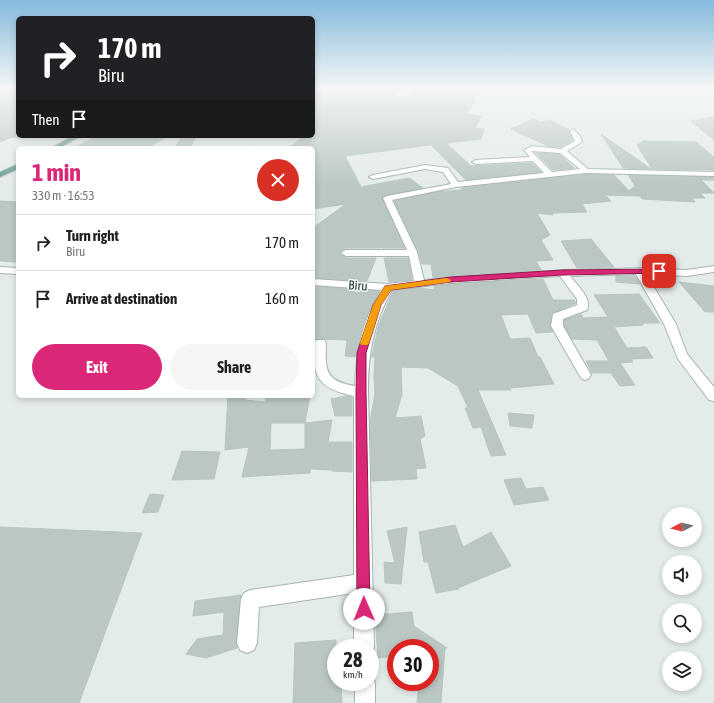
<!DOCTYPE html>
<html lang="en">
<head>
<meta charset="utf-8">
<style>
  :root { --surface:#fff; --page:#f6f6f6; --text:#202124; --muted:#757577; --line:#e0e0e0; --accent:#db2777 }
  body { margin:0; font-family:"Asap Condensed",sans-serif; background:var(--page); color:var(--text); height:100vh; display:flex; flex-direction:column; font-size:15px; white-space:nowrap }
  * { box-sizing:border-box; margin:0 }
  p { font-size:13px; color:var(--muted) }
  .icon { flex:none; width:22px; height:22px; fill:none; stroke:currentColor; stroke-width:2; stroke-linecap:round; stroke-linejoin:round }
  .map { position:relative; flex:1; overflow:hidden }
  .details { position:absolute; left:16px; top:146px; width:299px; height:252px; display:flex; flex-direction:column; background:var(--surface); border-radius:6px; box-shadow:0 2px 6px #0003 }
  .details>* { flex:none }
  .guide { position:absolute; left:16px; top:16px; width:299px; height:122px; border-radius:6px; box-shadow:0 2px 6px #0003; background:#202124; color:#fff; overflow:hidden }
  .needle { width:26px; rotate:263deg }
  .tools { position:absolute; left:662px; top:507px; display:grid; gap:8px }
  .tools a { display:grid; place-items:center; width:40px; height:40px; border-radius:50%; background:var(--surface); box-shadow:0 2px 6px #0003; font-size:20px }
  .speed { position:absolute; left:327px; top:639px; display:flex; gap:8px; font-size:20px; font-weight:700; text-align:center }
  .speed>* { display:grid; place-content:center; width:52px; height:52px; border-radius:50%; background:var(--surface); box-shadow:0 2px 6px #0003; line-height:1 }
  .speed small { font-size:10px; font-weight:400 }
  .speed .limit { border:6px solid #d22; background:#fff; color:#111 }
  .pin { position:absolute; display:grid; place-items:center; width:34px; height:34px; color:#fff; margin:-17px; border-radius:8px; box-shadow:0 2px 6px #0006 }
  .me { position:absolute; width:44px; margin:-22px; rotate:359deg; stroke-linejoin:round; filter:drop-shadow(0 0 3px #0008) }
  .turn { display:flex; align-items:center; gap:14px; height:84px; padding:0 16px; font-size:18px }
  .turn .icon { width:52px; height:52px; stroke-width:2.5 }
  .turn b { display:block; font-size:28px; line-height:34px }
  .then { display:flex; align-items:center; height:38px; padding:0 16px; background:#0003; gap:8px; font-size:15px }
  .round { display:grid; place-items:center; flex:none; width:42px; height:42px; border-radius:21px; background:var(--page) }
  .head { display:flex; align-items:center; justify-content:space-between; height:68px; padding:0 16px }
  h1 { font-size:24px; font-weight:700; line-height:30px; color:var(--accent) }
  .button { display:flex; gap:8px; margin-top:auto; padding:8px 16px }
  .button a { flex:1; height:46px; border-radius:24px; background:var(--accent); color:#fff; font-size:16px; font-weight:700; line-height:46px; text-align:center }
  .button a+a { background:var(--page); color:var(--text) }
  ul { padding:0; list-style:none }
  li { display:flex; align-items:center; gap:12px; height:56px; padding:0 16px; border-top:1px solid var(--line) }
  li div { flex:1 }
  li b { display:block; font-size:15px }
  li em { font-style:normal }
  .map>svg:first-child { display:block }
</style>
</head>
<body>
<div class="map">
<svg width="714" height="703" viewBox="0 0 714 703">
  <rect width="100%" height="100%" fill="#e4ece9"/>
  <g fill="#bac7c2" stroke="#b7c6c0" fill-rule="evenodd">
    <polygon points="313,87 354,87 356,91 392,90 395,96 411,97 421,87 469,89 466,92 473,94 475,101 466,114 482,116 475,128 484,129 481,139 446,143 471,166 532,163 541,172 466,180 431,145 345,156 361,187 409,178 423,188 387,195 382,198 405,248 382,248 381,245 380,248 346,248 340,252 346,258 376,258 367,281 313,278 313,228 346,204 313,209 313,148 288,148 304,136 313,136"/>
    <polygon points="0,89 18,92 18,138 12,137 0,142"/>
    <polygon points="714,117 714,140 691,121 708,118"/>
    <polygon points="533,119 541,122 550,120 569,130 573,140 561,147 548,146 511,129"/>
    <polygon points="601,134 651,169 623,168"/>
    <polygon points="97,136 168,136 148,148 74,148"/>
    <polygon points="182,136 196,136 191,146 176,146"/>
    <polygon points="643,141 696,142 714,157 714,170 652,169 637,145"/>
    <polygon points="536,153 559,154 574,168 553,170"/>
    <polygon points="586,174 614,175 629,191 635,186 628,175 714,177 714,180 701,180 714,193 700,193 705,198 692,198 695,202 642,199 640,196 605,195 611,201 582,204 587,212 553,213 553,215 537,213 550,235 541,240 553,260 536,261 541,270 433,278 431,264 422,264 418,251 394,201 436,192 462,190 462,188"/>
    <polygon points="0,201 18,202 18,262 0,261"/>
    <polygon points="591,239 614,267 577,268 561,241"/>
    <polygon points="384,258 408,258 412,280 389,282"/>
    <polygon points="616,276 635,276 640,284 616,282"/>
    <polygon points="649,276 666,276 672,286 654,285"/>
    <polygon points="543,279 553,300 574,300 576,303 552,314 550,326 553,332 536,333 528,314 501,315 510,339 530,338 538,357 540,357 554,384 510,388 511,390 478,390 506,455 491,456 481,427 473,428 465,408 468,408 458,386 428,368 401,367 402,394 395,418 421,416 425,436 420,439 426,468 416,469 417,479 372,481 370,421 375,394 374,378 375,357 372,357 378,327 393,291 420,288 434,290 434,287 451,284"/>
    <polygon points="679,282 714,286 714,312 705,312"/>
    <polygon points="313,286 379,291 364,324 356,357 345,356 347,340 313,339"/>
    <polygon points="639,294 660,323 642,323 643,325 614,327 627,348 646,347 653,358 631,359 633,362 620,363 635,385 620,386 611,373 592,373 586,361 609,361 597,340 572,339 564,326 564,320 581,314 583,318 608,317 594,295"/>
    <path d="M 228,396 L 246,396 L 245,400 L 265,402 L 266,396 L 310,396 L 305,423 L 332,420 L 328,442 L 352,442 L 352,472 L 332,471 L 332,470 L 310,469 L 310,473 L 242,477 L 249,447 L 225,450 ZM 271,423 L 305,423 L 305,449 L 270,450 Z"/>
    <polygon points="346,396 352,397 352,416 335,416 331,399"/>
    <polygon points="508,413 534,415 532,428 510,426"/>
    <polygon points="182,451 220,452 214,479 172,480"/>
    <polygon points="521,478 526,489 543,487 549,500 514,505 504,480"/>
    <polygon points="150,494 164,495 158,512 142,513"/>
    <polygon points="455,525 463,547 491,532 511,566 458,588 459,589 436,593 428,562 424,562 419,532"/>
    <polygon points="0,527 142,533 79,703 0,703"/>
    <polygon points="407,527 401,584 385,583 384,562 395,563 387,531"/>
    <polygon points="241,595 236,643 237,648 206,658 186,654 197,639 223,635 224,612 193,616 195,601"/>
    <polygon points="412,612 414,626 447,648 445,648 441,703 417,703 419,682 430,682 430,648 396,648 396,656 378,658 375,615"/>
    <polygon points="336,640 336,682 341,682 342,703 293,703 295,643"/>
  </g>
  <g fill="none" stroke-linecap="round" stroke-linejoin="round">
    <defs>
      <g id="street">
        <path d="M 573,129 L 580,136 L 582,142 L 567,151 L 588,169 L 714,172 L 714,176 L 586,173 L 456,187 L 392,200 L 417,252 L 424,280 L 563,270 L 647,268 L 687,270 L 714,266 L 714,272 L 687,276 L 646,274 L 676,324 L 687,354 L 714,387 L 714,401 L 709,400 L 678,359 L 664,324 L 636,274 L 570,276 C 576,284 593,299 587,310 L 563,319 L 563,326 L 591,375 L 589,378 L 585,380 L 581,378 L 551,326 L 553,314 L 577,305 L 577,299 L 560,276 L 451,283 L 392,290 C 373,323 368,355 368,392 L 374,648 L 371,655 L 370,648 L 354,648 L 354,593 L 259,607 L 257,643 L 254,650 L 247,653 L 240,650 L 237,643 L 241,599 L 244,593 L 250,590 L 354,575 L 354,396 C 319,389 312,378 314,343 L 316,340 L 324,340 L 326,343 C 325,370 325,381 355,386 C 356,351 363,320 381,290 L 313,285 L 313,279 L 388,284 L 414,281 L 409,256 L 346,256 L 341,253 L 346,250 L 407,250 L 383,198 L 387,196 L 451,184 L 443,172 L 425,169 L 373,179 L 369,177 L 373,175 L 425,165 L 448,168 L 458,182 L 544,173 L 533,161 L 476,164 L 472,162 L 476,160 L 530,157 L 524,150 L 532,146 L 561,149 L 575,141 L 570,131 ZM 531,151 L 560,153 L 580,169 L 552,172 Z"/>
        <polygon points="0,267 18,268 18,274 0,273"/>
        <polygon points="370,674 375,682 375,703 355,703 355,682 370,682"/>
      </g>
      <g id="primary">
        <polygon points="73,136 81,136 59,148 51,148"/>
        <polygon points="18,164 18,169 0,177 0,172"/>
      </g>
    </defs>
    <use href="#street" stroke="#a7b4b0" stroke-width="2"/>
    <use href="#primary" stroke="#c2c9c7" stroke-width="2"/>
    <use href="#street" fill="#fff" fill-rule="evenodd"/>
    <use href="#primary" fill="#6c9e93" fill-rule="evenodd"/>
  </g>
  <linearGradient id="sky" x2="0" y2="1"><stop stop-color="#85b9dd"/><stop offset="0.47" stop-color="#f3f6f5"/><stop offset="1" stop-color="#f3f6f5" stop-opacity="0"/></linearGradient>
  <rect width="714" height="186" fill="url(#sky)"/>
  <polygon fill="#db2777" stroke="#8e194d" points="659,269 662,270 662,273 563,275 451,282 391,290 381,305 366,353 366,392 370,609 368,614 364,616 359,614 357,609 356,392 357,353 373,305 385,286 451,277 563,270"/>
  <polygon fill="#f59e0b" points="447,278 451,280 450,282 391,290 381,305 369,343 368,345 361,345 360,343 373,305 385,286"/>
  <g text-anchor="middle" stroke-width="3" stroke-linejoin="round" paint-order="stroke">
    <g font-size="13" fill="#253d37" stroke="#f5f9f7">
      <text transform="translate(358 285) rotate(4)" y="5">Biru</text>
    </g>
  </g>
</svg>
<div class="tools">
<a><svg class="needle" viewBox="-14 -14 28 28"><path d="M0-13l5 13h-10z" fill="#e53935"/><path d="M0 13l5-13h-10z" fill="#757577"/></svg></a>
<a><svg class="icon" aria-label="sound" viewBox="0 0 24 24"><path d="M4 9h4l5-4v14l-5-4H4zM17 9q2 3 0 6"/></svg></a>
<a><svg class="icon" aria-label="search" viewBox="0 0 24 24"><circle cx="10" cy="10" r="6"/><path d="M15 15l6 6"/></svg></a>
<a><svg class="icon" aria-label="layers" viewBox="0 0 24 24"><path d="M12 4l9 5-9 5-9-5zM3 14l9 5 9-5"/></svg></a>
</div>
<div class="speed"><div>28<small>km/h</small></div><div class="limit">30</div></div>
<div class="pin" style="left:659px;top:271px;background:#d93025"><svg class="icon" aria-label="arrive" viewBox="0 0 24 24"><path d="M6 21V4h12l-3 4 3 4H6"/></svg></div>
<svg class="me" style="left:364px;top:609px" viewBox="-20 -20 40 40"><circle r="19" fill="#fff"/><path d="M0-13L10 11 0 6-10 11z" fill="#db2777"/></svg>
<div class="guide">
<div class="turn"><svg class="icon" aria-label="right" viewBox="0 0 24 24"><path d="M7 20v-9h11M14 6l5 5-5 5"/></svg><div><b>170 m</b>Biru</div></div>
<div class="then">Then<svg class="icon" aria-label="arrive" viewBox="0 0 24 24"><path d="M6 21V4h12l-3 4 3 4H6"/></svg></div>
</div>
<section class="details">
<div class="head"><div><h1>1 min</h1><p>330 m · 16:53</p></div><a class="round" style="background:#d93025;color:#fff"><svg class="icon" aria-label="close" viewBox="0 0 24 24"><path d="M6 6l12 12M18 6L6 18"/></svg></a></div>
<ul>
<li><svg class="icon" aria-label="right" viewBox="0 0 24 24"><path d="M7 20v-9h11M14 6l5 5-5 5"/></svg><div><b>Turn right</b><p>Biru</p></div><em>170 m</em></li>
<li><svg class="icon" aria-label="arrive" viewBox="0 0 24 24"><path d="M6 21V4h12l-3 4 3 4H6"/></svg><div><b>Arrive at destination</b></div><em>160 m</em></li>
</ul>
<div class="button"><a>Exit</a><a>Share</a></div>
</section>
</div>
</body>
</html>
